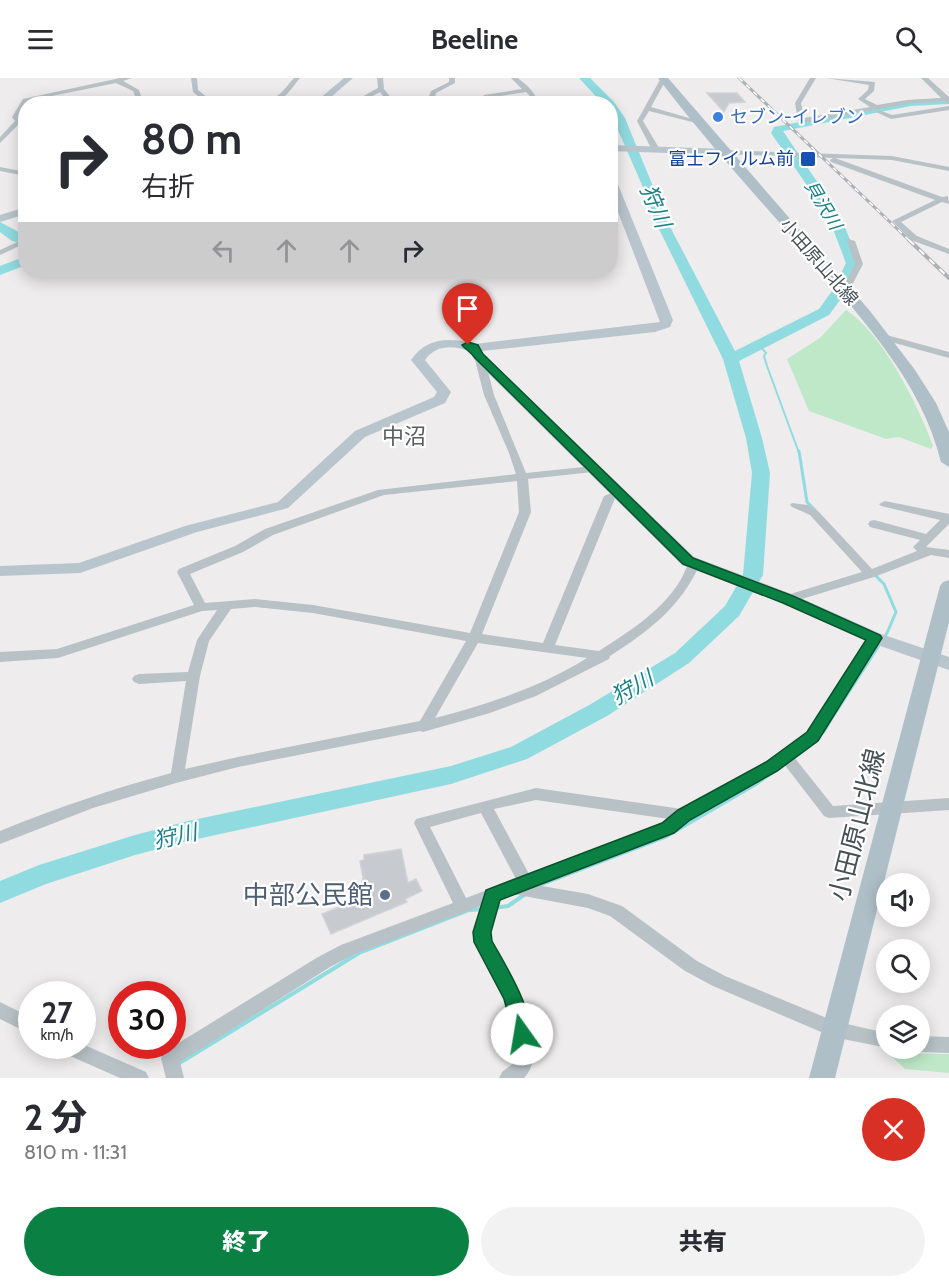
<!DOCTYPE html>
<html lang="ja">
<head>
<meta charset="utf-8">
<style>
  :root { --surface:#fff; --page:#f2f2f3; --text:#2b2b33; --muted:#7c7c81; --accent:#0b8043 }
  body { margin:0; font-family:Cabin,"Noto Sans JP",sans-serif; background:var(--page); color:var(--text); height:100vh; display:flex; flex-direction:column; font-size:22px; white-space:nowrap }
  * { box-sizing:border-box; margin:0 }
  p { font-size:20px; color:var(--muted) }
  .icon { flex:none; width:33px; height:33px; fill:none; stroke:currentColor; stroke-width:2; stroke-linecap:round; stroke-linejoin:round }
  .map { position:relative; height:1000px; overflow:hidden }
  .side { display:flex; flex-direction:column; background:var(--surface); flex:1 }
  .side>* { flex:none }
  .hud { position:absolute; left:18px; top:18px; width:600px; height:183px; border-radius:24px; box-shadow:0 3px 15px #0003; background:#fff; color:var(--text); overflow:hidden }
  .tools { position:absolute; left:876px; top:795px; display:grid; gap:12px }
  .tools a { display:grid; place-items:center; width:54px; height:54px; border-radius:50%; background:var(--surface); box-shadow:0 3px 15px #0003; font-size:30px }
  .speed { position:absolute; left:18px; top:903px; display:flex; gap:12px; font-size:30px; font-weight:700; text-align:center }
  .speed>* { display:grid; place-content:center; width:78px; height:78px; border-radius:50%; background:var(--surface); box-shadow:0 3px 15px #0003; line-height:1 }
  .speed small { font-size:15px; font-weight:400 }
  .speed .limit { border:9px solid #d22; background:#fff; color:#111 }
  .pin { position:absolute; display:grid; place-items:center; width:51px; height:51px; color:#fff; margin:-62px -26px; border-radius:50% 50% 50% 0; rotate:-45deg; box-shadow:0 0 6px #0007 }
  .pin .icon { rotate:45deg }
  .me { position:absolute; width:66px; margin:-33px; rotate:347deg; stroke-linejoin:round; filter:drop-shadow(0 0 4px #0008) }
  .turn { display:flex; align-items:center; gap:21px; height:126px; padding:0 24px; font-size:27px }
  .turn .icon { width:78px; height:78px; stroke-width:2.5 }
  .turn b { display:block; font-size:42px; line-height:51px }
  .lanes { display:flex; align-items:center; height:57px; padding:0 24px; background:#0003; justify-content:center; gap:30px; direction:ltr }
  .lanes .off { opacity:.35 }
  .round { display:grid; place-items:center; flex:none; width:63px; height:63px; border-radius:32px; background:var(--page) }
  .overview { display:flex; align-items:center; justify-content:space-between; height:102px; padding:0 24px }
  h1 { font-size:36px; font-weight:800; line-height:45px }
  .primary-button { display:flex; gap:12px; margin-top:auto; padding:12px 24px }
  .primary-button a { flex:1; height:69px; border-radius:36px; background:var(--accent); color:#fff; font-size:24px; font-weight:800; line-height:69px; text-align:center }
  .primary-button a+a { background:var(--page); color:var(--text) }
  header { display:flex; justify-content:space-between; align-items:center; height:78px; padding:0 24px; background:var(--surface); font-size:27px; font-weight:800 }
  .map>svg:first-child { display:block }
</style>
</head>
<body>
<header><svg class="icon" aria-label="menu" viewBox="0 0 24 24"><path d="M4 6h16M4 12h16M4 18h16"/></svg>Beeline<svg class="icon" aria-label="search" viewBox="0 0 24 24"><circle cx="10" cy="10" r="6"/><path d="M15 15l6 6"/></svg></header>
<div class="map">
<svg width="949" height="1000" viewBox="0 0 949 1000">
  <rect width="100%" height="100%" fill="#eeecec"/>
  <g fill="#bee8c8">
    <path d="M 846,232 C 883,256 918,327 933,368 L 931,371 L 899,359 L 886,361 L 809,333 L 787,281 L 820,260 Z"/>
    <polygon points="888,975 949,976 949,995 905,991"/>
  </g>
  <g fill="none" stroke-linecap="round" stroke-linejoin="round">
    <polyline stroke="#90dbe0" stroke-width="2" points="759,267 766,275 764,278 767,288 799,375"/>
    <g stroke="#90dbe0" stroke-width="3">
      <polyline points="799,373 807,424 815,432"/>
      <polyline points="827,648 887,555 896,534 884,506 874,496"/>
    </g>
    <g stroke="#90dbe0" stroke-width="4">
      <polyline points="823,654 828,646"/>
      <polyline points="791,682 805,671"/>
      <polyline points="537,808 665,759 754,707 786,685"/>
      <polyline points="493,830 508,828 524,817"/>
      <polyline points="178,986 359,875 469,832 483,831"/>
    </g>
    <g fill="#90dbe0" fill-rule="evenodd">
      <polygon points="579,0 590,0 614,24 625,40 668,145 735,273 819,231 832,213 846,185 828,138 771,55 774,49 911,22 949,20 949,26 911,28 783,53 840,138 860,185 846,214 829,237 739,283 762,360 770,395 763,497 739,538 689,585 607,638 527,681 451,706 188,763 135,777 46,806 0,825 0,803 39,787 135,757 188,743 451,688 511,669 591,626 675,575 725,528 743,497 752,395 746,360 723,281 656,145 646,116 610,34 610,26 603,26"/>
      <polygon points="0,144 26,158 26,166 12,163 0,154"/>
      <polygon points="26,178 26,187 0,197 0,188"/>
    </g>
  </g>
  <g fill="#c7cace" stroke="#d0d3d7" stroke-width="1.5">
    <polygon points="707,15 737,15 745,24 729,25 724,34"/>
    <polygon points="401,771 408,805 416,801 422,813 405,821 407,824 331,856 322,836 352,824 361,812 363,799 360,783 364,782 364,777"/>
  </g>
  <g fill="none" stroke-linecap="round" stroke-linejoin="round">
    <g fill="#b8c2c6" fill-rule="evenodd">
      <polygon points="120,0 132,0 123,3 139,12 141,18 138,26 131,26 135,18 133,13 116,5 27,23 19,39 22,43 0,65 0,59 15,43 12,39 23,21"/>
      <polygon points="191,0 197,0 198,12 216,26 208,26 193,14"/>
      <path d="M 294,0 L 300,0 C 291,11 282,26 267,26 L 282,14 Z"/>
      <polygon points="377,0 383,0 384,11 396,26 389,26 380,14 358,26 349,26 378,10"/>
      <polygon points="449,0 455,0 455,5 436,15 434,24 459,26 413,26 427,24 431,13 449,4"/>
      <path d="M 511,0 L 518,0 C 527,8 536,13 537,26 L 531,26 L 530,18 L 526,14 L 488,20 L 484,26 L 477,26 L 484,17 L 522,11 Z"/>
      <polygon points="661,0 667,0 651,29 703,44 700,46 649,33 643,43 659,70 655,72 651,70 637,43"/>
      <polygon points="810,0 816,0 801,25 804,40 870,29 858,21 868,12 869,7 826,0 875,4 874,13 865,21 877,27 907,22 941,20 921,0 928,0 949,19 949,26 944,23 907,26 801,45 798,43 795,25"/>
      <polygon points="322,20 343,25 344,26 320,23 319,22"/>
      <polygon points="949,28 949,32 891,41 876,34 879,32 892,37"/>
      <polygon points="722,72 892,78 949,89 949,93 892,82 835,80 942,119 948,118 949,126 942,124 901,144 917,158 949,171 949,176 911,162 892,143 935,122 831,84 830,82 833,80 725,76 722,76"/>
      <polygon points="0,89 26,94 26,98 0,93"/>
      <polygon points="26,160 26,165 0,177 0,172"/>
      <polygon points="848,161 855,163 863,186 849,213 845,216 841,213 855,186 847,163"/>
      <polygon points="883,256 949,274 949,280 880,261 878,259"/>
      <path d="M 479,275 L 484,278 L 494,317 L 526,395 L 593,388 L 598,391 L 593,394 L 528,401 L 531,434 L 482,556 L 543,565 L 604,418 L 618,412 L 624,415 L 615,420 L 555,567 L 599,573 C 627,555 657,536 676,509 C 682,501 685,492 690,483 L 698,483 L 700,486 C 680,530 650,552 610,578 L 609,581 L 536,618 L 490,635 L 423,654 L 420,653 L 238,689 L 176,705 L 93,730 L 0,766 L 0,753 C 56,730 112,711 171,695 L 186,603 L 139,606 L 134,604 L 132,601 L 134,598 L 139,596 L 188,594 L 197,562 L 217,532 L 202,533 L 58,580 L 0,584 L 0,574 L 57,571 L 194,527 L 177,494 L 179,491 L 235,468 L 265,451 L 378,412 L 516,396 L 509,375 L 484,317 L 474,278 ZM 517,403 L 519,434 L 470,555 L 313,527 L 255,521 L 205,525 L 190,496 L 243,474 L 273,457 L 384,417 ZM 255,529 L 313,535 L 466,563 L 420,643 L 238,679 L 185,691 L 200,598 L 209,563 L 231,531 ZM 478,565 L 587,580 C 541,609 488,626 435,640 Z"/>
      <polygon points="885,423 949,436 949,446 926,469 949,472 949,480 931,477 874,499 792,524 784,524 782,521 784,518 862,494 810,437 792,429 790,427 792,425 808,427 818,433 872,491 917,473 913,469 920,462 870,449 868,446 870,443 874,442 926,456 940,442 881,428 879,426"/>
      <path d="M 875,556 L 881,560 L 817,663 L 794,679 L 833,728 L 949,720 L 949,732 L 829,740 L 824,738 L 784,686 L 689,741 L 673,754 L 536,807 L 588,816 L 622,828 L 697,883 L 725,898 L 834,943 L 886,955 L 888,970 L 833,959 L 713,908 L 685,893 L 610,838 L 588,830 L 513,816 L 499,821 L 490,854 L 491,863 C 507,893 553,971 524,1000 L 499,1000 L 502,994 L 515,984 L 517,975 L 505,921 L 475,864 L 474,854 L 481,828 L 353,877 L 330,889 L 180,984 L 184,1000 L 166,1000 L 161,980 L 164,974 L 318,879 L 341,867 L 453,825 L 414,745 L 416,741 L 536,710 L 682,731 L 766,684 L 807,655 L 871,557 ZM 536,722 L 669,741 L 663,746 L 529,796 L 494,731 ZM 481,735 L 516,801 L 466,820 L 430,749 Z"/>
      <polygon points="0,924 32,940 32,957 0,941"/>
      <polygon points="920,958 949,959 949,975 920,974 914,972 920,970"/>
      <polygon points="82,966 146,994 149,1000 120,1000 61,974 58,968"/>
    </g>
    <g fill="#b9c5cc" fill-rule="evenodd">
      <polygon points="344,0 353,0 323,26 313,26"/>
      <polygon points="610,67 725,71 730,74 725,77 610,73"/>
      <path d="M 610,96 L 615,99 L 673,242 L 670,249 L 655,254 L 482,273 L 484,276 L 694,479 L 794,517 L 881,556 L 949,579 L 949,592 L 869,564 L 782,525 L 682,487 L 474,281 L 469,273 C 453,267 435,267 425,282 L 451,314 L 445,325 L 365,359 L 288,430 L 197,454 L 80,495 L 0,498 L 0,488 L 79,485 L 185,448 L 278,424 L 355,353 L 434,319 L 437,314 L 411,282 C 426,259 451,259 475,266 L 660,244 L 610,113 Z"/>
      <polygon points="26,129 26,136 0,144 0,137"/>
    </g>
    <g fill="#aebfc8" fill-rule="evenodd">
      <path d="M 658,0 L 668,0 L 870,233 L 915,292 L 936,325 L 949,354 L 949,389 L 941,384 C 921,303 864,244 812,182 C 760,122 706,63 658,0 Z"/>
      <polygon points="949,502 949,544 835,1000 809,1000 940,508 943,504"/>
    </g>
    <defs>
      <polyline id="rail-far1" points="739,0 911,164"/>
      <polyline id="rail" points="909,162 949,200"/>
    </defs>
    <use href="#rail-far1" stroke="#aeb2b5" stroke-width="3"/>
    <use href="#rail" stroke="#aeb2b5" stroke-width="4"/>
    <use href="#rail-far1" stroke="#fff" stroke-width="1.5" stroke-dasharray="5" stroke-linecap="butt"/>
    <use href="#rail" stroke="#fff" stroke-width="2" stroke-dasharray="7" stroke-linecap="butt"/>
  </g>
  <path fill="#0b8043" stroke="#07532c" stroke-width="1.5" d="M 468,264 L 478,267 L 483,276 L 693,480 L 793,518 L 880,557 L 882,560 L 818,663 L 777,693 L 690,742 L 674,755 L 500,822 L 491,854 L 492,863 C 504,885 539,940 528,963 L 522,966 L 515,963 L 504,921 L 474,864 L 473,854 L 486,812 L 662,745 L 678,732 L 766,684 L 807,654 L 866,562 L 783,525 L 683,486 L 475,280 C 471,274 466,272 462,267 Z"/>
  <circle fill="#3f7fe0" stroke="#fff" stroke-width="2" cx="718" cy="39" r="6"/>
  <rect fill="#1a4fb4" stroke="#fff" stroke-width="2" x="800" y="73" width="16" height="16" rx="3"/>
  <circle fill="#5c6f8a" stroke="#fff" stroke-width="2" cx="385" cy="817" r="6"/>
  <g text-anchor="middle" stroke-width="4.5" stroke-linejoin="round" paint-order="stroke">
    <g font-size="18" fill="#366cbe" stroke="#fff" text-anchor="start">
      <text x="730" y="45">セブン-イレブン</text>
    </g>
    <g font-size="18" fill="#164399" stroke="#fff" text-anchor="end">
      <text x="794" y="87">富士フイルム前</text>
    </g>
    <g font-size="18" font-style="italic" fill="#1b8086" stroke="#fff">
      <text transform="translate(823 127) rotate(59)" y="6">貝沢川</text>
    </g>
    <g font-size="18" fill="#465156" stroke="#fff">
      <text transform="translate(819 184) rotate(49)" y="6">小田原山北線</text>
    </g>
    <g font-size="22" font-style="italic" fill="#1b8086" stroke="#fff">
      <text transform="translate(656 128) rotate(67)" y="8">狩川</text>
      <text transform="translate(632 609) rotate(-30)" y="8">狩川</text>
      <text transform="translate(175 758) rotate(-12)" y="8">狩川</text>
    </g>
    <g font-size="22" fill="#595d60" stroke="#fff">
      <text x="404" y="366">中沼</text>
    </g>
    <g font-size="26" fill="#465156" stroke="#fff">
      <text transform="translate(857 747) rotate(-76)" y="9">小田原山北線</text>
    </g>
    <g font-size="26" fill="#4e5e75" stroke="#fff" text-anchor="end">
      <text x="373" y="826">中部公民館</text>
    </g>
  </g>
</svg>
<div class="tools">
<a><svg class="icon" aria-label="sound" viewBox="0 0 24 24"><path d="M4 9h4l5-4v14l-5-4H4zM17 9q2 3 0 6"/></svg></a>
<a><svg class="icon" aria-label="search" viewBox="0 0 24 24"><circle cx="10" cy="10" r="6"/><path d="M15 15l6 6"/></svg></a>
<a><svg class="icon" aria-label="layers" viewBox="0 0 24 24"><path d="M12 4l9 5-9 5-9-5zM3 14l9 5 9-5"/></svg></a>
</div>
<div class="speed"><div>27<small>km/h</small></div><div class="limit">30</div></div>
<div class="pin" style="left:468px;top:267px;background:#d93025"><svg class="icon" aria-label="arrive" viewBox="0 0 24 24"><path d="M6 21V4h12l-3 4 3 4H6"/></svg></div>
<svg class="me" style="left:522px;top:956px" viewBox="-20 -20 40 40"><circle r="19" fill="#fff"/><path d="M0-13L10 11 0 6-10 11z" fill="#0b8043"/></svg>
<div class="hud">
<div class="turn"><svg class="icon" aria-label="right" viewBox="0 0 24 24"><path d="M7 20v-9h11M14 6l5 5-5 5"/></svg><div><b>80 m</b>右折</div></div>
<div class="lanes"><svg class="icon off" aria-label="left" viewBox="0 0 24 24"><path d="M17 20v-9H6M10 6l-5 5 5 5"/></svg><svg class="icon off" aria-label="ahead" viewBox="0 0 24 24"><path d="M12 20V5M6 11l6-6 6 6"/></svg><svg class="icon off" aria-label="ahead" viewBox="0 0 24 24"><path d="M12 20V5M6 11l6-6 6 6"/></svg><svg class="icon" aria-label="right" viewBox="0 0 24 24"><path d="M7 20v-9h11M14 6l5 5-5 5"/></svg></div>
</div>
</div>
<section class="side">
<div class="overview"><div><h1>2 分</h1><p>810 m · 11:31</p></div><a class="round" style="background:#d93025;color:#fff"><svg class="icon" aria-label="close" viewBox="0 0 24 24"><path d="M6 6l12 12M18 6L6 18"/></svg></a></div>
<div class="primary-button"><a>終了</a><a>共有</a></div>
</section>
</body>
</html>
